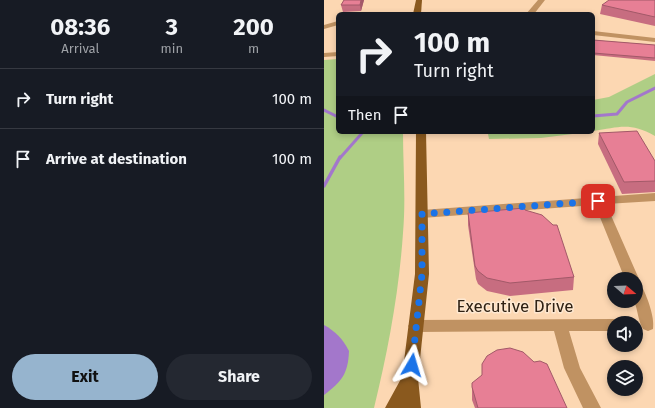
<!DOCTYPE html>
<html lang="en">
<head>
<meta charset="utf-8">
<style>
  :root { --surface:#171b24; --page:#242831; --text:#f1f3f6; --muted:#9ea1a6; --line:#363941; --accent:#96b4ce }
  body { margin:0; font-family:"Fira Sans",sans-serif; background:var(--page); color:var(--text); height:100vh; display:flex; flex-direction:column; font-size:15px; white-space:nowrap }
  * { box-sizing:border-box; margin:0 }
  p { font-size:13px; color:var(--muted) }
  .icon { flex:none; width:22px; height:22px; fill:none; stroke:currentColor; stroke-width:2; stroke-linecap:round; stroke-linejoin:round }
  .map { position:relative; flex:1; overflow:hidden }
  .drawer { display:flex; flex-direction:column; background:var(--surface); width:324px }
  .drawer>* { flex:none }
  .banner { position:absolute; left:12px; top:12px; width:259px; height:122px; border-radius:6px; box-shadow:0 2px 6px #0003; background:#171b24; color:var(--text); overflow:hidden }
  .needle { width:26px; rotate:109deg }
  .buttons { position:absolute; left:283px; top:272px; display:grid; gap:8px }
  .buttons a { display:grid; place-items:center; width:36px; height:36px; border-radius:50%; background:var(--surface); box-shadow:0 2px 6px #0003; font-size:20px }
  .pin { position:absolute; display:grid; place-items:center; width:34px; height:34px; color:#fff; margin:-17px; border-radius:8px; box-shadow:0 2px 6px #0006 }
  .me { position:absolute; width:44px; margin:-22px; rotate:7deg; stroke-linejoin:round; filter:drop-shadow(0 0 3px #0008) }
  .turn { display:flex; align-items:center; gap:14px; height:84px; padding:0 12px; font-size:18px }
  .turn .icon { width:52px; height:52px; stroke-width:2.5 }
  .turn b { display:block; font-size:28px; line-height:34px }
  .then { display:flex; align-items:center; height:38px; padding:0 12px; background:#0003; gap:8px; font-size:15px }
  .eta { display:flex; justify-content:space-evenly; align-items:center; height:68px; text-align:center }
  .eta b { font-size:24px; font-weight:700; line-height:28px }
  .button { display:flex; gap:8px; margin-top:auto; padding:8px 12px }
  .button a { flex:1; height:46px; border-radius:24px; background:var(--accent); color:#111; font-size:16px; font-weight:700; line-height:46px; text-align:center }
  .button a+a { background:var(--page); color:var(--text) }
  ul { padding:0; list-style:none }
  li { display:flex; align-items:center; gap:12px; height:60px; padding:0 12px; border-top:1px solid var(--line) }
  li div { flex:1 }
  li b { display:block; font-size:15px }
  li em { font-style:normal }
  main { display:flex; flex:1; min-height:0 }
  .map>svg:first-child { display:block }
</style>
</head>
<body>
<main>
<section class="drawer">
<div class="eta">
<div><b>08:36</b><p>Arrival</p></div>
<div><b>3</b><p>min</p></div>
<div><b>200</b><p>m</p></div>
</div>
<ul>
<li><svg class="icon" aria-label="right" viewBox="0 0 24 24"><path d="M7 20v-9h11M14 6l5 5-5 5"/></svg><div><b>Turn right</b></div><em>100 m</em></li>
<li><svg class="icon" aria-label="arrive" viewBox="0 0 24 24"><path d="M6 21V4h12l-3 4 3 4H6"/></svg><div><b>Arrive at destination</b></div><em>100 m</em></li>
</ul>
<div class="button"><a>Exit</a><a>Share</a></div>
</section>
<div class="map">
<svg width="331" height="408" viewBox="0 0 331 408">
  <rect width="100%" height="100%" fill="#fcd7b2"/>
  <g fill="#afce85">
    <path d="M 14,59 L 14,132 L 79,132 C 79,166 82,199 79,233 C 75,292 64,351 50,408 L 0,408 L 0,60 Z"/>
    <path d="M 331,74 L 331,136 C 306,122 296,127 269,131 L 269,100 L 285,97 Z"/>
    <polygon points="168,132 264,132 217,138 165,139 164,134"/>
  </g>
  <path fill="#a377cb" d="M 0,325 C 11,331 19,339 25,351 C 24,374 18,381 0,395 Z"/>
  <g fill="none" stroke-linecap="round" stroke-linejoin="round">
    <g stroke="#a377cb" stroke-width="3">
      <polyline points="0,110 14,117"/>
      <polyline points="269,116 293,114 303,102 331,88"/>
      <polyline points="16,158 39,132"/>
    </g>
    <polyline stroke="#a377cb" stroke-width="3.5" points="0,186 16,157"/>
    <g fill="#c09262" fill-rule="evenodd">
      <polygon points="214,0 221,0 210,14 202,14"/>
      <polygon points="14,21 14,25 0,29 0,25"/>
      <polygon points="269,31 331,38 331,42 269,35"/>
      <polygon points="14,52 14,56 0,57 0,53"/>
      <polygon points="331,193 331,201 282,204 315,279 312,283 312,279 301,279 271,205 98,218 94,217 92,214 94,211 98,210"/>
      <path d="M 312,284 L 317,285 C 323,296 331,317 329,329 L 324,331 L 319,329 C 314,321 314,310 310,301 L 312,301 Z"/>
      <polygon points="290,319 295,321 296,323 290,323 290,331 245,331 256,368 277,408 259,408 240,368 230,331 92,332 87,330 84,326 87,322 92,320"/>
    </g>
    <g fill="#8a591e" fill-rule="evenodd">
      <polygon points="92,0 98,0 97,14 89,14"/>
      <polygon points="92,132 102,132 105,274 94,378 97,408 61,408 78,377 91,274"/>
    </g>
  </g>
  <g fill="#c76d80">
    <polygon points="20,0 40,0 37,11 19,12 17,5"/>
    <polygon points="331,0 331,26 276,14 278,5"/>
    <polygon points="269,40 331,45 331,61 269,55"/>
    <polygon points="275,133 331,161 331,192 298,194 274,144"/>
    <polygon points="201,210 250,277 249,290 186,296 163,291 154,284 152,279 144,225 144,213"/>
    <polygon points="148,387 243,408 151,408 148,400"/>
  </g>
  <polygon fill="#a25968" points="37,0 40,0 37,11 36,5"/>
  <g fill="#e77f95" stroke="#a25968">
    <polygon points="20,0 37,0 36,5 17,5"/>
    <polygon points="285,0 331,0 331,17 278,5"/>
    <polygon points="269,40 331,45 331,58 269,53"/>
    <polygon points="313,131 331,161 331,181 300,182 275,133"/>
    <polygon points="200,208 201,210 218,215 229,225 233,225 250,277 186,283 163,278 154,271 151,266 144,213"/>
    <polygon points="186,348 199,352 210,362 216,361 223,364 243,408 154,408 148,387 148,383 158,375 158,364 163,356 173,350"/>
  </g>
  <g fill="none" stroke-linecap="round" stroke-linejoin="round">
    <polyline stroke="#1a73e8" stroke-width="7" stroke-dasharray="0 12.6" points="88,365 98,274 98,214 274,201"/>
  </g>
  <g text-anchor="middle" stroke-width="3" stroke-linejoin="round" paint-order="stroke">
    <g font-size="17" fill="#2f2113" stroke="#fee8d1">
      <text x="191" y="312">Executive Drive</text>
    </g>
  </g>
</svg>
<div class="buttons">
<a><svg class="needle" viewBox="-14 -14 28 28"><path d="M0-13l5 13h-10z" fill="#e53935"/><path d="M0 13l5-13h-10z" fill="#9ea1a6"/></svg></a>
<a><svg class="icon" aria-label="sound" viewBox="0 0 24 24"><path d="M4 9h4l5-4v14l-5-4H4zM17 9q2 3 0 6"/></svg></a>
<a><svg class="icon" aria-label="layers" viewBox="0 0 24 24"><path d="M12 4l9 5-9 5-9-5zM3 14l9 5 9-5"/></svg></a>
</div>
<div class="pin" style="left:274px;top:201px;background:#d93025"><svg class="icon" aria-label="arrive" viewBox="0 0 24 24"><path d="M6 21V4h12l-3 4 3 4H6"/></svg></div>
<svg class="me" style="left:88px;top:365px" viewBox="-20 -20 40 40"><path d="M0-17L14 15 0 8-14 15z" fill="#1a73e8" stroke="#fff" stroke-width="4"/></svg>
<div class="banner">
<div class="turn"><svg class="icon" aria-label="right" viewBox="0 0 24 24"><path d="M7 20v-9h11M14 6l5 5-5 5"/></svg><div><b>100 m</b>Turn right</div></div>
<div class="then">Then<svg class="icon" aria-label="arrive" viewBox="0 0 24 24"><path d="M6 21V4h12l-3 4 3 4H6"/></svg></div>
</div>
</div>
</main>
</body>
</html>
